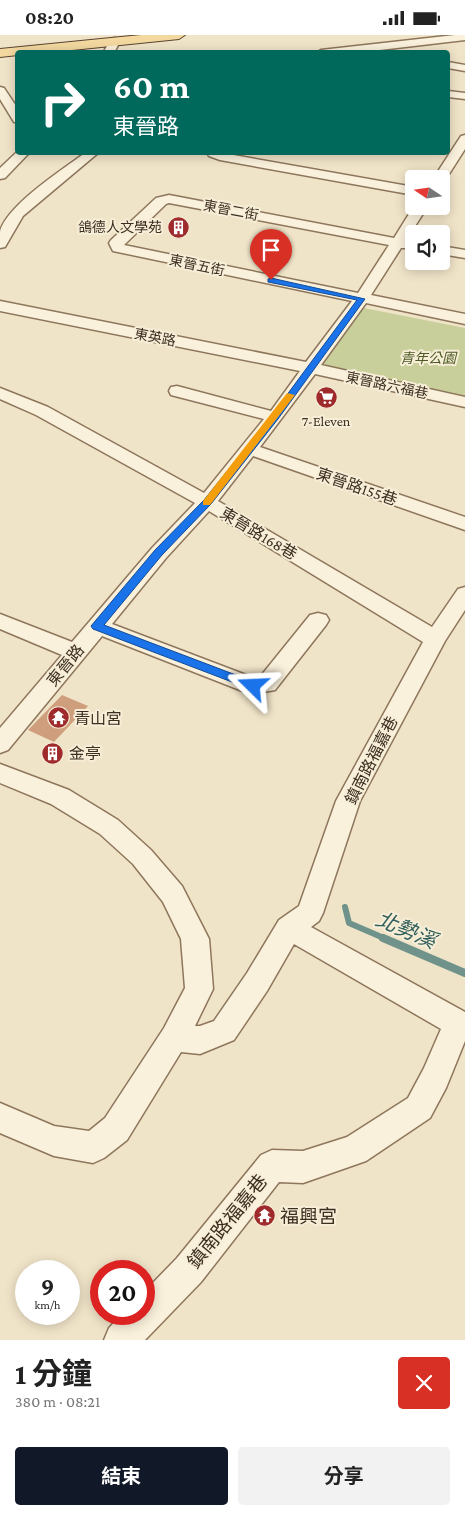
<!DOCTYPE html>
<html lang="zh-TW">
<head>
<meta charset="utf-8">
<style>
  :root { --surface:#fff; --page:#f2f2f2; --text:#222; --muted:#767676; --accent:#111827 }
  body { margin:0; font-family:"Crimson Pro","Noto Sans TC",serif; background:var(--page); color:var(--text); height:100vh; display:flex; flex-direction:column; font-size:19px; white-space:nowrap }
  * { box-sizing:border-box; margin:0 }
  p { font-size:16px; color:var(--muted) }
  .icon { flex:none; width:28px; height:28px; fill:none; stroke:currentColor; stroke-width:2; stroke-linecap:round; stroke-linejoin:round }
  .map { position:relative; height:1305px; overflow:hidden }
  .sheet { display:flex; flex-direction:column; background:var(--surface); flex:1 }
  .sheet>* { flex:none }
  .hud { position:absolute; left:15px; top:15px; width:435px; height:105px; border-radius:5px; box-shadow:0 2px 12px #0003; background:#00695c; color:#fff; overflow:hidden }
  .needle { width:32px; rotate:283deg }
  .controls { position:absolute; left:405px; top:135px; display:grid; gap:10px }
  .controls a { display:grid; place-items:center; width:45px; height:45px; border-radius:5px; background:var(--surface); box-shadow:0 2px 12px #0003; font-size:25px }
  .speed { position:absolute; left:15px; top:1225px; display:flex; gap:10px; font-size:25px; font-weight:700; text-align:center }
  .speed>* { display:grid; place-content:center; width:65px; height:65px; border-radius:50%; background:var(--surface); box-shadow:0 2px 12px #0003; line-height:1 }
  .speed small { font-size:12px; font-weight:400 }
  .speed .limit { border:8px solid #d22; background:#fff; color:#111 }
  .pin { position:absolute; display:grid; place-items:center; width:42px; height:42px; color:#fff; margin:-51px -21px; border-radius:50% 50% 50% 0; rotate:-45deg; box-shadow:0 0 5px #0007 }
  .pin .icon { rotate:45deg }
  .me { position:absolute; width:55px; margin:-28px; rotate:291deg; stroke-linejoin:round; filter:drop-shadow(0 0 4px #0008) }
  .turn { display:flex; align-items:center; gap:18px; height:105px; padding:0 15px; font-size:22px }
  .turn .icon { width:65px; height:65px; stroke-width:2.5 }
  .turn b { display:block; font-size:35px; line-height:42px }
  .round { display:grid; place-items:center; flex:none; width:52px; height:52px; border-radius:5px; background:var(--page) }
  .headline { display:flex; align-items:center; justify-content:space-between; height:85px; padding:0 15px }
  h1 { font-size:30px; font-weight:700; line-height:38px }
  .action { display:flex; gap:10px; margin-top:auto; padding:10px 15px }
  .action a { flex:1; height:58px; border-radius:5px; background:var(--accent); color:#fff; font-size:20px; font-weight:700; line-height:58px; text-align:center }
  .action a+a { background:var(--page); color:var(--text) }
  .status { display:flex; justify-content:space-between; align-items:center; height:35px; padding:0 25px; background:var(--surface); direction:ltr }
  .status svg { height:14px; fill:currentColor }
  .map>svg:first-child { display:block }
</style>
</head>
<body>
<div class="status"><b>08:20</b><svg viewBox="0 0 49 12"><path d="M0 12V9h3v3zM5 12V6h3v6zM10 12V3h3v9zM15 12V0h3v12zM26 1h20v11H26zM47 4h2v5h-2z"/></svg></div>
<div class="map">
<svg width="465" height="1305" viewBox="0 0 465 1305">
  <rect width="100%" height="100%" fill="#f0e4c8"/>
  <polygon fill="#c9cf9b" points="359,272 465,293 465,368 315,335"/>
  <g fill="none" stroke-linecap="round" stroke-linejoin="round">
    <polyline stroke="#6f938a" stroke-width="6" points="345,872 349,888 386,904"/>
    <polyline stroke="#6f938a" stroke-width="8" points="383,903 465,938"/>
  </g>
  <polygon fill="#cf9f7d" points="62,660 88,671 54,707 28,695"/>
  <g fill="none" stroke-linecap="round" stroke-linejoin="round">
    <defs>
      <g id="minor">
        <polygon points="455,0 465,0 465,5 354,18 316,18 321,15"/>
        <polygon points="115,3 120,6 114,18 103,18 111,4"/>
        <polygon points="448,27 465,30 465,36 448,33"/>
        <polygon points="0,52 4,53 18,74 18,87 14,87 0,64"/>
        <polygon points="448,56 465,58 465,64 448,62"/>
        <polygon points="465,100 465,114 444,147 441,147 441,144 433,144 461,101"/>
        <polygon points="18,116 29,118 5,143 0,144 0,133"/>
        <path d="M 85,118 L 98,118 L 23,181 L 5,212 L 0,213 C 0,208 0,202 0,197 C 6,171 63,134 85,118 Z"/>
        <polygon points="207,118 222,118 414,152 414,160 220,125 209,121"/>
        <path d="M 169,160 L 394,203 L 414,171 L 428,171 L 406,205 L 414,207 L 414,213 L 401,213 L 371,260 L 465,279 L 465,289 L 366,268 L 321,330 L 465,362 L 465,372 L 315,339 L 260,412 L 465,482 L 465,495 L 253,421 L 218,466 L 432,592 L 458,554 L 465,552 L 465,575 L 445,606 L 360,766 L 323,878 L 319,886 L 311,892 L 465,977 L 465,1006 L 446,1053 L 430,1083 L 366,1126 L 303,1148 L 279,1147 L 201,1247 L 145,1305 L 104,1305 L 109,1293 L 122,1279 L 144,1279 L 144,1257 L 177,1223 L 261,1120 L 272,1115 L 303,1116 L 347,1102 L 408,1063 L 424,1033 L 441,994 L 294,909 L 267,956 L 234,1005 L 200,1019 L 181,1017 L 127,1105 L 104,1123 L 93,1128 L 54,1121 L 0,1098 L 0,1068 L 54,1091 L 89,1096 L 105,1083 L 164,993 L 185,953 L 181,904 L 163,867 L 133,829 L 100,799 L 51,769 L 0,748 L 0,729 L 69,755 L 118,785 L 151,815 L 182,851 L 209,904 L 213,954 L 195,991 L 200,991 L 214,986 L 247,938 L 279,885 L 299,871 L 336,766 L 423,607 L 209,476 L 166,523 L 112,589 L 254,643 L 260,642 L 310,580 L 318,578 L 326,580 L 329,585 L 326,590 L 275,655 L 253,659 L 245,657 L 102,601 L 8,715 L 0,718 L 0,693 L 62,620 L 0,594 L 0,579 L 72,607 L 152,513 L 195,468 L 36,380 L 0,364 L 0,353 L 48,372 L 204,458 L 264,384 L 171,360 L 169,356 L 171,352 L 177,351 L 271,376 L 300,336 L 0,276 L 0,266 L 306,327 L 352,266 L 113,216 L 109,208 L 111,205 L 156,163 ZM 169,168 L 389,210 L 358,258 L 124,210 L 166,169 Z"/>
        <polygon points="441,211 465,215 465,223 441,219"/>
      </g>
      <polygon id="major" points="141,0 185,0 179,4 43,18 18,18 18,20 0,22 0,14"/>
    </defs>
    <use href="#minor" stroke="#8d765c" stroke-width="3"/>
    <use href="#major" stroke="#5b4430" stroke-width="2"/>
    <use href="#minor" fill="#faf1dc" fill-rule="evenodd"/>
    <use href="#major" fill="#f3d9a0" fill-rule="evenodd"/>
  </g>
  <polygon fill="#1a73e8" stroke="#114b97" points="271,243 365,264 278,384 211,469 162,520 104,590 257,648 259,651 257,654 253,655 93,594 91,591 155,515 204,465 272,380 357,265 268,247 268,244"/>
  <polygon fill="#f59e0b" points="287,358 295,360 210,470 203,470 203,466"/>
  <defs>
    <symbol id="building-disc" viewBox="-11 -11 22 22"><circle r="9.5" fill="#9e2a2b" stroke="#f7eed8"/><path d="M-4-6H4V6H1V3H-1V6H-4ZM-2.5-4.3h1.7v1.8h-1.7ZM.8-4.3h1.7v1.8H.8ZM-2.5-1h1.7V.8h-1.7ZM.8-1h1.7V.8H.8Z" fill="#fff"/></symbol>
    <symbol id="supermarket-disc" viewBox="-11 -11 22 22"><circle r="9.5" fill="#9e2a2b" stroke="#f7eed8"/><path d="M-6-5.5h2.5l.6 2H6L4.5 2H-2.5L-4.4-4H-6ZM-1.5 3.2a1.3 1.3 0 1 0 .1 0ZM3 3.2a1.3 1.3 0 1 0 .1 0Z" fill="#fff"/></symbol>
    <symbol id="temple-disc" viewBox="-11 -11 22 22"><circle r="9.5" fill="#9e2a2b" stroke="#f7eed8"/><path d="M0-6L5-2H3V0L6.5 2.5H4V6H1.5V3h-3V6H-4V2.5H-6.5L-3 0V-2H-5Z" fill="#fff"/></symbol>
  </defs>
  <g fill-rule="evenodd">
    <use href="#building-disc" x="166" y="180" width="25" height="25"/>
    <use href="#supermarket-disc" x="314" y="350" width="25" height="25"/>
    <use href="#temple-disc" x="46" y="670" width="25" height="25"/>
    <use href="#building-disc" x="40" y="706" width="25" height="25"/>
    <use href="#temple-disc" x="252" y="1168" width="25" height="25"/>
  </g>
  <g text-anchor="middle" stroke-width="4" stroke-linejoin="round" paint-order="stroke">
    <g font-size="14" fill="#3d2e20" stroke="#f7eed8">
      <text transform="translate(231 175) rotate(11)" y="5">東晉二街</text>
      <text transform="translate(197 230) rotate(12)" y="5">東晉五街</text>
      <text transform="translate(155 302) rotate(11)" y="5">東英路</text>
      <text transform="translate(387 350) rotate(12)" y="5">東晉路六福巷</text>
    </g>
    <g font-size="14" fill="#3d2e20" stroke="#f7eed8" text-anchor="end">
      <text x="162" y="197">鴿德人文學苑</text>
      <text x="326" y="391" text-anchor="middle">7-Eleven</text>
    </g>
    <g font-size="14" font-style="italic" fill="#4d5a26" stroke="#f7eed8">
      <text x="428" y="328">青年公園</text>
    </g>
    <g font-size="16" fill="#3d2e20" stroke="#f7eed8">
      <text transform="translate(357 451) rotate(19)" y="6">東晉路155巷</text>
      <text transform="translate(259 498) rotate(31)" y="6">東晉路168巷</text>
      <text transform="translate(65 630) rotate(-51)" y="6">東晉路</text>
      <text transform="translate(371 725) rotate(-63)" y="6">鎮南路福嘉巷</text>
    </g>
    <g font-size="16" fill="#3d2e20" stroke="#f7eed8" text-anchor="start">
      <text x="74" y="689">青山宮</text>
      <text x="69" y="724">金亭</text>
    </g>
    <g font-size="19" fill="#3d2e20" stroke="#f7eed8" text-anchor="start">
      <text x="280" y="1188">福興宮</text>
    </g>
    <g font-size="19" fill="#3d2e20" stroke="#f7eed8">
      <text transform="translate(227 1186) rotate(-51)" y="7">鎮南路福嘉巷</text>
    </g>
    <g font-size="21" font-style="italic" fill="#2f5d5a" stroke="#f7eed8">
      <text transform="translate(406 895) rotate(23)" y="7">北勢溪</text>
    </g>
  </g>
</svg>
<div class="controls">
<a><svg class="needle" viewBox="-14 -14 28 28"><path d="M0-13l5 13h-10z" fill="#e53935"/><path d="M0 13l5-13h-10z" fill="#767676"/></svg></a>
<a><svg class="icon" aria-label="sound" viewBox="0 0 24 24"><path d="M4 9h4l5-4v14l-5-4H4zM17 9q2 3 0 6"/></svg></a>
</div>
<div class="speed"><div>9<small>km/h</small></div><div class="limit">20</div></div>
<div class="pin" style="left:271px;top:245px;background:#d93025"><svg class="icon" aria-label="arrive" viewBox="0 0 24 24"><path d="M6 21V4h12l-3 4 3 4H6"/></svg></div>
<svg class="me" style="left:253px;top:651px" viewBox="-20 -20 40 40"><path d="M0-17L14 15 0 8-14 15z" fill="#1a73e8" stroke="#fff" stroke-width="4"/></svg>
<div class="hud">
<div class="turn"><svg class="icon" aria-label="right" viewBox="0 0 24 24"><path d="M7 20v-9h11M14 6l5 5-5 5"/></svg><div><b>60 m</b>東晉路</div></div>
</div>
</div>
<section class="sheet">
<div class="headline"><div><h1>1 分鐘</h1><p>380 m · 08:21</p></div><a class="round" style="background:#d93025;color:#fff"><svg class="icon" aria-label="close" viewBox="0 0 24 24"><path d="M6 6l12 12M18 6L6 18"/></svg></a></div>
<div class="action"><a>結束</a><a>分享</a></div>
</section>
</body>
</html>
